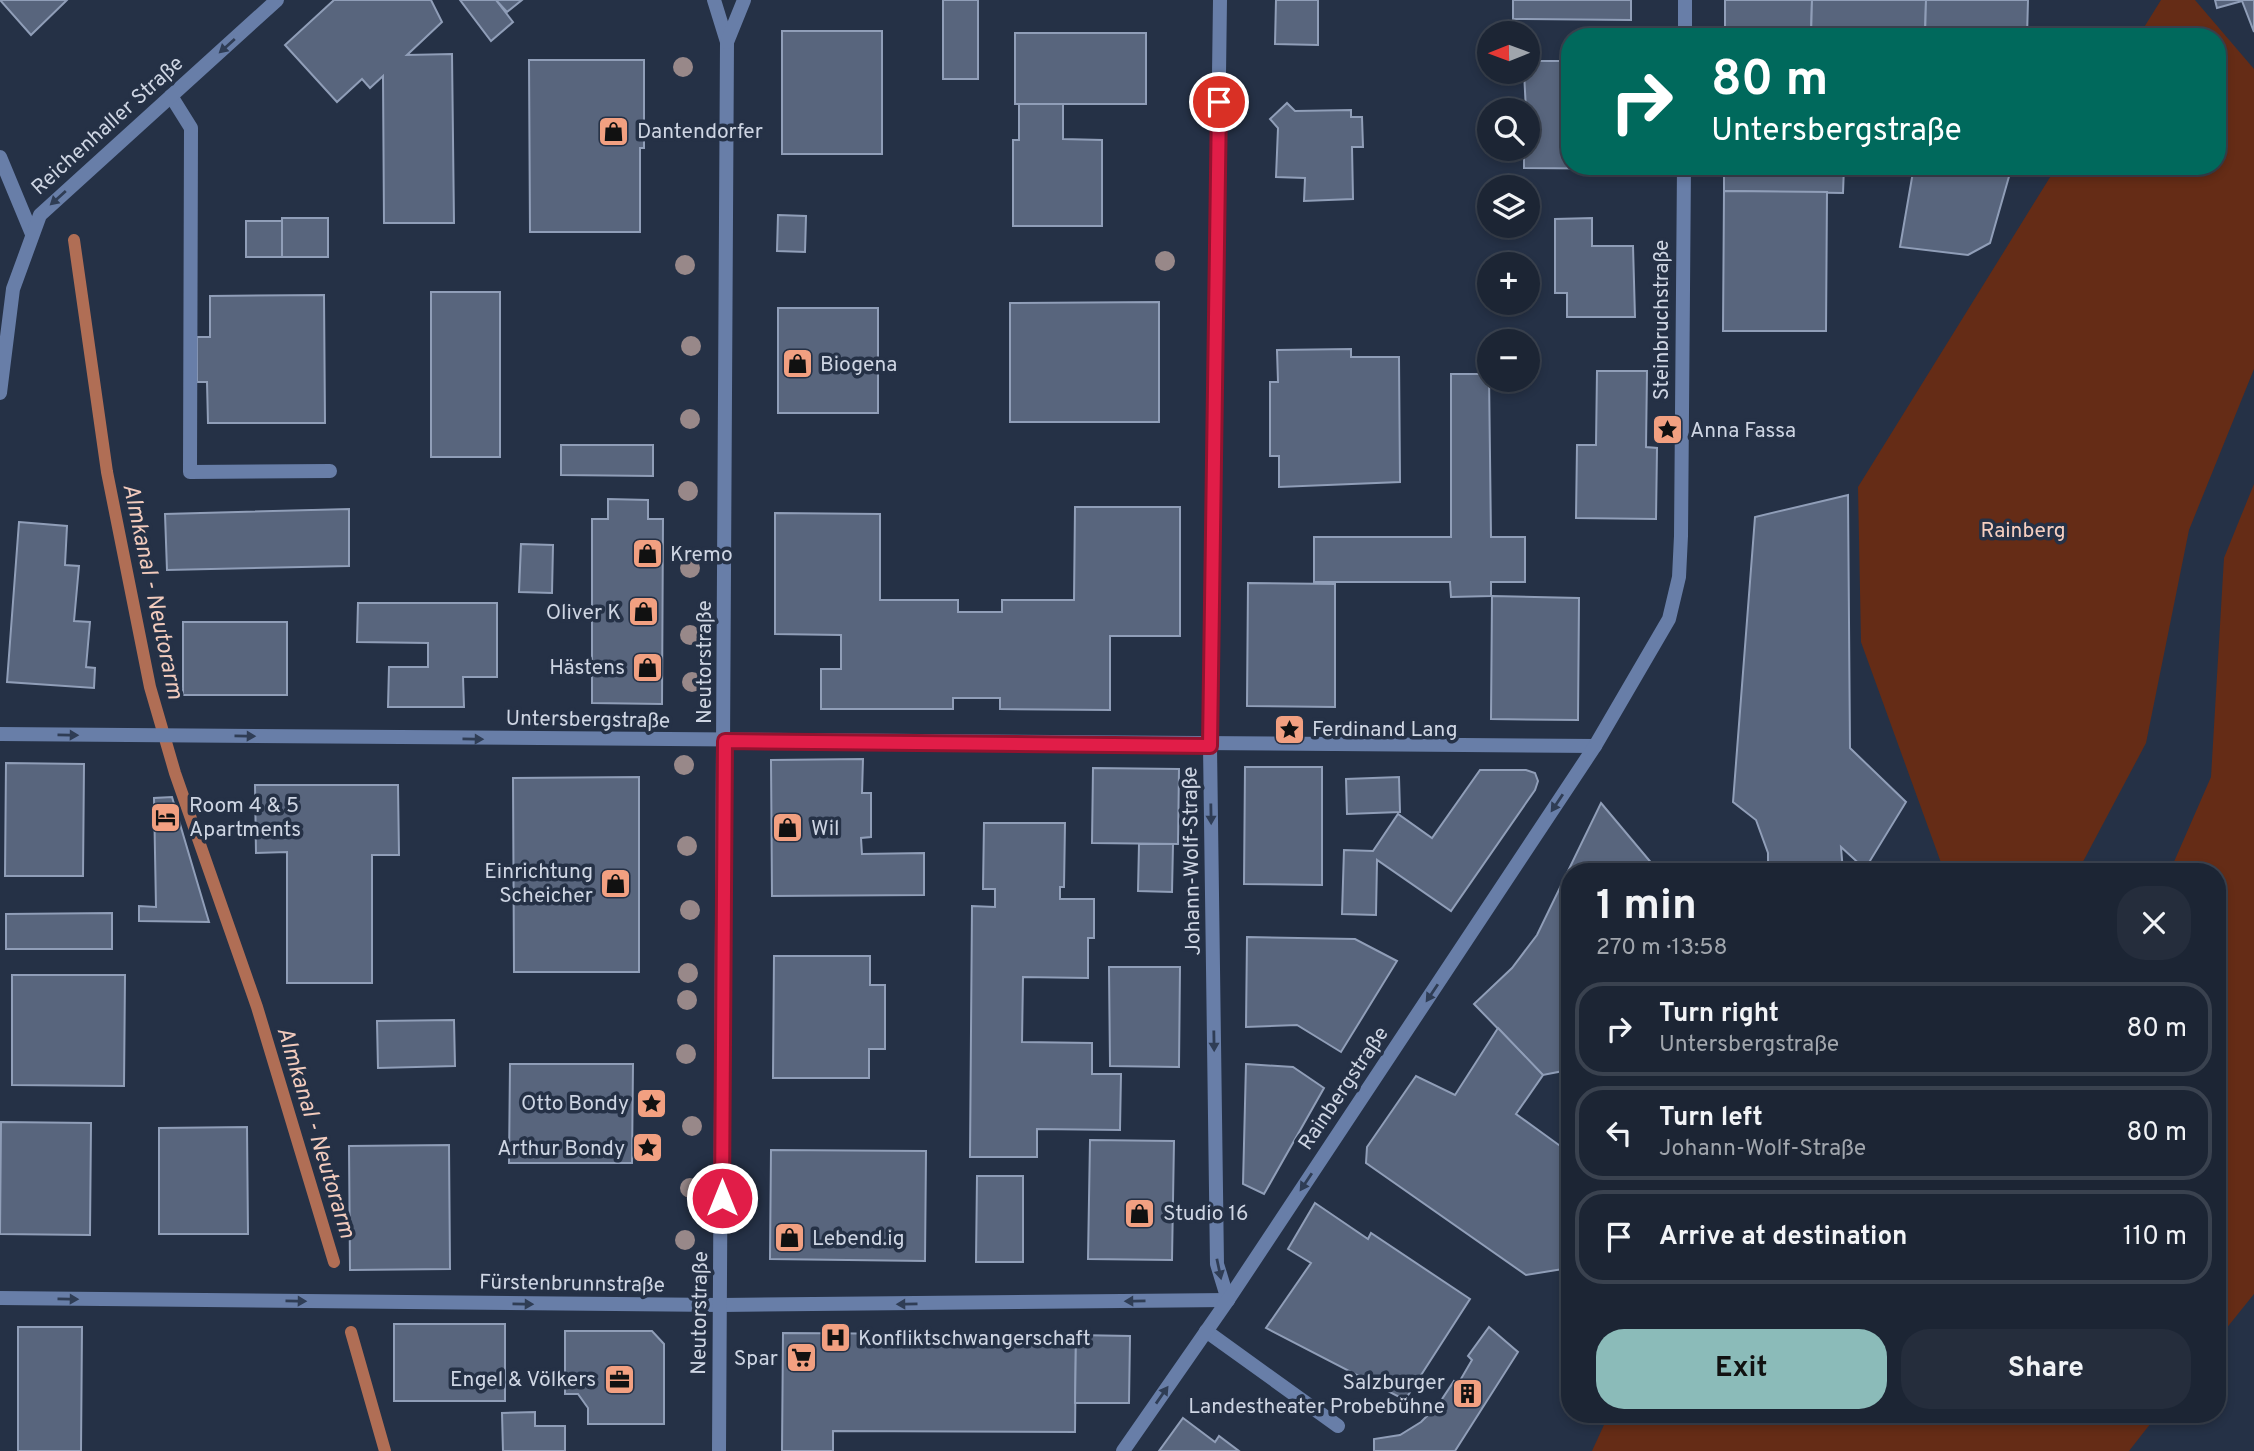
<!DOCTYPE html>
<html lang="en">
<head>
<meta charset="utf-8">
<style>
  :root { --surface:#1c2534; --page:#252d3c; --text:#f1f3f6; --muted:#a0a5ac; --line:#3a424f; --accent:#8bbbb9 }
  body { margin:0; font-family:Overpass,sans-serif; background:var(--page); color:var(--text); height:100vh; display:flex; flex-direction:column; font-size:26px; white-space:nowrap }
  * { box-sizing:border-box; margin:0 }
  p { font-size:23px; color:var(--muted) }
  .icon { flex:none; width:38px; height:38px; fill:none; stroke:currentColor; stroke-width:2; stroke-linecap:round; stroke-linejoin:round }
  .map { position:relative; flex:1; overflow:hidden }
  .drawer { position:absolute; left:1561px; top:863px; width:665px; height:560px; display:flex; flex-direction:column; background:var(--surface); border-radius:28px; box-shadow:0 4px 10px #0003,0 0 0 2px var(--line) }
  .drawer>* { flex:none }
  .banner { position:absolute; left:1561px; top:28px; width:665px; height:147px; border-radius:28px; box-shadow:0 4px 10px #0003,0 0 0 2px var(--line); background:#00695c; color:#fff; overflow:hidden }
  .needle { width:46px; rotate:269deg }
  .buttons { position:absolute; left:1477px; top:21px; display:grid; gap:14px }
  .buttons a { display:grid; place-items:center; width:63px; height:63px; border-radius:50%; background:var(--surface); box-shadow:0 4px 10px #0003,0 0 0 2px var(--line); font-size:35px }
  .pin { position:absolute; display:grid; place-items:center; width:60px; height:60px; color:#fff; margin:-30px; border:4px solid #fff; border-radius:50%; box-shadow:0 2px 7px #0007 }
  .me { position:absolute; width:77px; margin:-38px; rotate:0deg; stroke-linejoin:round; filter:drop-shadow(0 0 5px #0008) }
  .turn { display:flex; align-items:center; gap:24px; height:147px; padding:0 35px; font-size:32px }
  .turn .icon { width:91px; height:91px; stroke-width:2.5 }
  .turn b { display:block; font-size:49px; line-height:60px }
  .round { display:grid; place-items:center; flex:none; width:74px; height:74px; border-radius:28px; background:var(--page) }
  .summary { display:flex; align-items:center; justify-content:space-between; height:119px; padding:0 35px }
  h1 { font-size:42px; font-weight:700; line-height:52px }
  .button { display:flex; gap:14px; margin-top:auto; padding:14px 35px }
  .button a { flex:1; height:80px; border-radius:28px; background:var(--accent); color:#111; font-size:28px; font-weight:700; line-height:80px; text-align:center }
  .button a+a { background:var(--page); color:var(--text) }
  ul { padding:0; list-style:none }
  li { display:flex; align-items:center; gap:21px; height:94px; margin:0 14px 10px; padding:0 21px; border:4px solid var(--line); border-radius:28px }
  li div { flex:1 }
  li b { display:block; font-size:26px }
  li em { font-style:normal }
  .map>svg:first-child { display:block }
</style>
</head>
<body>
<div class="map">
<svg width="2254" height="1451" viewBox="0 0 2254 1451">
  <rect width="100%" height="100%" fill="#253146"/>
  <g fill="#652c16">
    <polygon points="2161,0 2195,0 2254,69 2254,369 2189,530 2146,743 2078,871 1944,871 1861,642 1858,487 2057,166 2217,166 2217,37 2138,37"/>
    <polygon points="2254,484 2254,1294 2217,1340 2217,872 2170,871 2211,777 2224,558"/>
    <polygon points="1609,1414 2158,1414 2129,1451 1592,1451"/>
  </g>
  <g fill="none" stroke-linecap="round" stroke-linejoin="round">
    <g stroke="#b06e55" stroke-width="12">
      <polyline points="74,240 107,472 150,687 175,773 257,1007 334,1262"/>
      <polyline points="351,1332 385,1451"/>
    </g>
  </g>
  <g fill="#58657d" stroke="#909eb8" stroke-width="2">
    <polygon points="0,0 67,0 31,35"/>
    <polygon points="334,0 431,0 442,22 407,55 452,54 454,223 384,223 383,76 370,88 362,79 337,102 285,45"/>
    <polygon points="460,0 496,0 513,22 491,41"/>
    <polygon points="496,0 522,0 507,12"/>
    <rect x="943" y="0" width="35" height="79"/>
    <polygon points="1276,0 1318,0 1318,45 1275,44"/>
    <polygon points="1513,0 1631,0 1631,20 1513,19"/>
    <polygon points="1725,0 1812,0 1811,37 1725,37"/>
    <polygon points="1812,0 1926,0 1925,37 1811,37"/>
    <polygon points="1926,0 2028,0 2027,37 1925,37"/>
    <polygon points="2215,0 2254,0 2254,32 2242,1 2217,8"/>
    <rect x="782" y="31" width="100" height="123"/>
    <rect x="1015" y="33" width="131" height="71"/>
    <polygon points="529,60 644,60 644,148 640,148 640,232 530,232"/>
    <polygon points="1528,61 1570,61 1570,166 1643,169 1524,168 1524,149 1528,149 1524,72 1528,72"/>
    <polygon points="1287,103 1295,111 1351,110 1351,117 1362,117 1363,147 1352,147 1353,199 1304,201 1305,178 1276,177 1278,128 1270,119"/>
    <polygon points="1019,104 1063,104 1063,139 1102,140 1102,226 1013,226 1013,140 1019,140"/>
    <polygon points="1724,166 1844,166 1843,193 1724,191"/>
    <polygon points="1914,166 2012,166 1990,243 1968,255 1900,247"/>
    <polygon points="1724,191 1827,192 1826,331 1723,331"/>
    <polygon points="778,215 806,216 805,252 777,251"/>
    <rect x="282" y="218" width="46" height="39"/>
    <polygon points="1592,218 1592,246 1633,246 1635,317 1567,317 1567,293 1555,293 1555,219"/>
    <rect x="246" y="221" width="36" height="36"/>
    <rect x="431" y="292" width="69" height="165"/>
    <polygon points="324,295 325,423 208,423 207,382 197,382 197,337 210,337 210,296"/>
    <polygon points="1159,302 1159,422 1010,422 1010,303"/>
    <rect x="778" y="308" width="100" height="105"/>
    <polygon points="1351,349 1351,357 1399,357 1400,482 1279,487 1279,456 1270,456 1270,382 1278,382 1277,350"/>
    <polygon points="1597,371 1647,371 1646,447 1657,448 1656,519 1576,518 1577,445 1596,445"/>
    <polygon points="1451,374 1489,374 1491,537 1525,537 1525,582 1491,582 1491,596 1451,597 1450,582 1314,582 1314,537 1451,537"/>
    <polygon points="561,445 653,445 653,476 561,475"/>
    <polygon points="1848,495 1850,748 1906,802 1865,869 1841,847 1843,872 1768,872 1768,853 1756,820 1733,802 1755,517"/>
    <polygon points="608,499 648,500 648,519 663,519 662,704 592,703 592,519 608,519"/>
    <polygon points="1075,507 1180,507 1180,636 1110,636 1110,710 1000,709 1000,698 953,698 953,709 821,709 821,669 841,669 841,635 775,634 775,513 880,514 880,600 958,600 958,612 1002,612 1002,600 1074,600"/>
    <polygon points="349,509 349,566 167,570 165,514"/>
    <polygon points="19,522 67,526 65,565 79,566 74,621 90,622 86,667 95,668 94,688 7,682"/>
    <polygon points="521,544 553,545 552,593 519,592"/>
    <polygon points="1248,583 1335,584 1335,707 1247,706"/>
    <polygon points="1492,596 1579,598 1578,720 1491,719"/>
    <polygon points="358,603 497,603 497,677 463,677 464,707 388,707 389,667 428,667 428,643 357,642"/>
    <rect x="183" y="622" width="104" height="73"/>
    <polygon points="863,759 862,793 871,793 871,837 861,838 862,854 924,853 924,895 772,896 771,760"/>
    <polygon points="6,763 84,764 83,876 5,876"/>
    <polygon points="1245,767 1322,767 1322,885 1244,884"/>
    <polygon points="1093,768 1179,769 1178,844 1092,843"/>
    <polygon points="1480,770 1526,770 1535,773 1538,781 1535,790 1451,911 1377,860 1376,915 1342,914 1344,850 1373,851 1398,814 1432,838"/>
    <polygon points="639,777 639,972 514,972 513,778"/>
    <polygon points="1399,777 1400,812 1347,814 1346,779"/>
    <polygon points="255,785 398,785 399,855 372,855 372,983 287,983 287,852 256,853"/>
    <polygon points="172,797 209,922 139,921 139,906 156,907 154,798"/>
    <polygon points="1601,803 1659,872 1570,872 1570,1060 1563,1071 1543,1075 1474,1004 1512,968 1537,935"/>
    <polygon points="984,823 1065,823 1064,887 1060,887 1060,899 1094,899 1094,938 1088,938 1088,978 1023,977 1022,1042 1092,1043 1092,1074 1121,1074 1120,1130 1037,1129 1037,1157 970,1157 972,906 995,907 995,889 983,889"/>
    <polygon points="1139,844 1173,844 1172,892 1138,891"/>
    <polygon points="112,913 112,949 6,949 6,914"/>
    <polygon points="1247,937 1355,939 1397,961 1341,1052 1297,1025 1246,1027"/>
    <polygon points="774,956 870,956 870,985 885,985 885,1049 869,1049 869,1078 773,1078"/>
    <polygon points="1109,967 1180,967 1179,1067 1110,1066"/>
    <polygon points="12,975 125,975 124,1086 12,1085"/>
    <polygon points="454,1020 455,1066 378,1068 377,1021"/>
    <polygon points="1498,1028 1543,1075 1516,1114 1563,1148 1570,1146 1570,1266 1563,1269 1526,1275 1366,1163 1367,1147 1416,1076 1455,1095"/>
    <polygon points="510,1064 633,1064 632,1163 509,1163"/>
    <polygon points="1246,1064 1293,1067 1324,1088 1264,1194 1243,1184"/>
    <polygon points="1,1122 91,1123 90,1235 0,1234"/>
    <polygon points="247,1127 248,1234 159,1234 159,1128"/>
    <polygon points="1090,1140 1174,1141 1172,1260 1088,1259"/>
    <polygon points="449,1145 450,1269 350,1270 349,1146"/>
    <polygon points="771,1150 926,1151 925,1261 770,1259"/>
    <polygon points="977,1176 1023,1176 1023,1262 976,1262"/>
    <polygon points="1315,1203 1368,1239 1371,1233 1470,1299 1405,1400 1266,1328 1311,1263 1288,1249"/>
    <rect x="394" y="1324" width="111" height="77"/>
    <polygon points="18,1327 82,1327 81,1451 18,1451"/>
    <polygon points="1489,1327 1518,1352 1455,1451 1374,1451 1374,1439 1400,1435 1421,1422 1438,1405 1454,1381 1458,1384 1472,1360 1468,1356"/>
    <polygon points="565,1331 652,1331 664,1344 664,1424 588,1424 588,1408 578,1394 565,1394"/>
    <polygon points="783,1333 1076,1335 1075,1432 833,1431 833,1451 782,1451"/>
    <polygon points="1076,1335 1130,1336 1129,1403 1075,1403"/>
    <polygon points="535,1412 535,1426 565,1426 565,1451 503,1451 502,1413"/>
    <polygon points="1183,1418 1215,1442 1219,1436 1239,1451 1159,1451"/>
  </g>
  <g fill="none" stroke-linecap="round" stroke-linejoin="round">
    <g stroke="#687ea8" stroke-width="14">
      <polyline points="171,96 191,128 190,472 330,471"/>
      <polyline points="0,157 32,234"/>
      <polyline points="1206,1331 1338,1426"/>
    </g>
    <g stroke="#687ea8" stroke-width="14">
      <polyline points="1220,0 1210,746 1217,1264 1228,1300"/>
      <polyline points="1685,37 1685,0"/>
      <polyline points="0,734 1595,746"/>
      <polyline points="0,1298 721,1305 1228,1300"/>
      <polyline points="1123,1451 1228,1300 1595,746 1669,619 1679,577 1681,536 1684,166"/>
    </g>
    <g stroke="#687ea8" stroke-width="14">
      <polyline points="714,0 727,42 719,1451"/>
      <polyline points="727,42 744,0"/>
      <polyline points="0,393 13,289 40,215 277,0"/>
    </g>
  </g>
  <g fill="#988889">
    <circle cx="683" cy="67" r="10"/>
    <circle cx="1165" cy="261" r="10"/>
    <circle cx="685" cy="265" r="10"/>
    <circle cx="691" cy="346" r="10"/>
    <circle cx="690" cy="419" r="10"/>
    <circle cx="688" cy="491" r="10"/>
    <circle cx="690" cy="568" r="10"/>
    <circle cx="690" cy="635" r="10"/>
    <circle cx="692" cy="682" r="10"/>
    <circle cx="684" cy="765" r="10"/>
    <circle cx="687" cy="846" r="10"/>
    <circle cx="690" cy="910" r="10"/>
    <circle cx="688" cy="973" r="10"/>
    <circle cx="687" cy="1000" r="10"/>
    <circle cx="686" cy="1054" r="10"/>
    <circle cx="692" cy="1126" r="10"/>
    <circle cx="690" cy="1188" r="10"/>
    <circle cx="685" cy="1240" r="10"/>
  </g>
  <defs><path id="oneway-solid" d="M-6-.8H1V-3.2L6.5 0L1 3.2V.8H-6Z" transform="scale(1.75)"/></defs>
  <g fill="#2f3d55">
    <use href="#oneway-solid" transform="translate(227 46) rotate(138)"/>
    <use href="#oneway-solid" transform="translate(58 198) rotate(138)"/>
    <use href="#oneway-solid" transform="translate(68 735) rotate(1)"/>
    <use href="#oneway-solid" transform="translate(245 736) rotate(1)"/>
    <use href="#oneway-solid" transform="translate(473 739) rotate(1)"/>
    <use href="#oneway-solid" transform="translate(1557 803) rotate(124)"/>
    <use href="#oneway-solid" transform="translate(1211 814) rotate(89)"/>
    <use href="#oneway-solid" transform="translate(1432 993) rotate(124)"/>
    <use href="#oneway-solid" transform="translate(1214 1041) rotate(89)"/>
    <use href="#oneway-solid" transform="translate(1306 1182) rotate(124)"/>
    <use href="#oneway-solid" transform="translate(1219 1269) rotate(78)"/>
    <use href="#oneway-solid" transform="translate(68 1299) rotate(1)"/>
    <use href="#oneway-solid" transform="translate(296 1301) rotate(1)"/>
    <use href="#oneway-solid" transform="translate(1135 1301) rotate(179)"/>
    <use href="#oneway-solid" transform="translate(523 1304) rotate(1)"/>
    <use href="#oneway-solid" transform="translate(907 1304) rotate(179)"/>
    <use href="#oneway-solid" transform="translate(1162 1395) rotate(-55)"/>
  </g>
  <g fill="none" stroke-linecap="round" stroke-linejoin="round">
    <defs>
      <polyline id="route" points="722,1198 725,741 1210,746 1219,102"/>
    </defs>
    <use href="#route" stroke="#92132f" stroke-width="18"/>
    <use href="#route" stroke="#e11d48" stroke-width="12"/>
  </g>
  <defs>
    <symbol id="shop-square" viewBox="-11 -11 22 22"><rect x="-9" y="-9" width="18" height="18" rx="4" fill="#f2a081" stroke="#253146"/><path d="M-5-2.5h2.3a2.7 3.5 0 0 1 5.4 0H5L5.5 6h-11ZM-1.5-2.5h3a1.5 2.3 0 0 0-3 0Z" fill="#111"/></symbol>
    <symbol id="sight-square" viewBox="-11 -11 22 22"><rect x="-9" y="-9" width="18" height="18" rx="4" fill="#f2a081" stroke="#253146"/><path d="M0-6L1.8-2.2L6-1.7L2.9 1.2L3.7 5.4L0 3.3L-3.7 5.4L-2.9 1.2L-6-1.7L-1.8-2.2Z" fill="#111"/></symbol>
    <symbol id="hotel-square" viewBox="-11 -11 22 22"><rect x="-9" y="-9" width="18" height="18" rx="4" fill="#f2a081" stroke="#253146"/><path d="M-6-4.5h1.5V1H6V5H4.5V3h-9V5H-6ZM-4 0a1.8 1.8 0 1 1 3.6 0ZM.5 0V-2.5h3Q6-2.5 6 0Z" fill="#111"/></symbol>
    <symbol id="hospital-square" viewBox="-11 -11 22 22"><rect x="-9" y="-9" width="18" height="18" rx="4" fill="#f2a081" stroke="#253146"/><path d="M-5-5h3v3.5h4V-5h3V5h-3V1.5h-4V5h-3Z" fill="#111"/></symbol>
    <symbol id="supermarket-square" viewBox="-11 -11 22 22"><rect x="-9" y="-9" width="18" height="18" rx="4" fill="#f2a081" stroke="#253146"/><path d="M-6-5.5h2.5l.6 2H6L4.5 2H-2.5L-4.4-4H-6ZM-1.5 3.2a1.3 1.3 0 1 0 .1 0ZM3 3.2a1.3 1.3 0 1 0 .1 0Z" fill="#111"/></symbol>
    <symbol id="office-square" viewBox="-11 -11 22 22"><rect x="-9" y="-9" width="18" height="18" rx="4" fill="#f2a081" stroke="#253146"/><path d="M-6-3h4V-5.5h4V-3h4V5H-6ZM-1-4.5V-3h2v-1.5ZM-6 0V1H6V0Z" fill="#111"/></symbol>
    <symbol id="building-square" viewBox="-11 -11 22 22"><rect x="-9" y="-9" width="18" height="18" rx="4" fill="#f2a081" stroke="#253146"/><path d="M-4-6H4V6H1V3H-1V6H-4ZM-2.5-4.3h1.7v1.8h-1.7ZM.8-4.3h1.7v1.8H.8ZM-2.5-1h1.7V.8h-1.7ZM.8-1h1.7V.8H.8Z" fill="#111"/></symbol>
  </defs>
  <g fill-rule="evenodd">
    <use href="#shop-square" x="596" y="114" width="35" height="35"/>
    <use href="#shop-square" x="780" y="346" width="35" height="35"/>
    <use href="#sight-square" x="1650" y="412" width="35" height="35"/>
    <use href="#shop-square" x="630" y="536" width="35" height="35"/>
    <use href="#shop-square" x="626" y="594" width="35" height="35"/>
    <use href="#shop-square" x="630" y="650" width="35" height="35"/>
    <use href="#sight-square" x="1272" y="712" width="35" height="35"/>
    <use href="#hotel-square" x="148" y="800" width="35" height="35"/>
    <use href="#shop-square" x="770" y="810" width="35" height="35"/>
    <use href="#shop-square" x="598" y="866" width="35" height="35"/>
    <use href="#sight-square" x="634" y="1086" width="35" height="35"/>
    <use href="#sight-square" x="630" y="1130" width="35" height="35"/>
    <use href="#shop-square" x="1122" y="1196" width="35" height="35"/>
    <use href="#shop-square" x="772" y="1220" width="35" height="35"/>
    <use href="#hospital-square" x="818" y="1320" width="35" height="35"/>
    <use href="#supermarket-square" x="784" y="1340" width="35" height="35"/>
    <use href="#office-square" x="602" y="1362" width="35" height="35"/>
    <use href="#building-square" x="1450" y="1376" width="35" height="35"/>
  </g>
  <g text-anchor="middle" stroke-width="7" stroke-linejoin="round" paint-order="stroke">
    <g font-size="21" fill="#ced5e3" stroke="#253146">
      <text transform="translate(107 125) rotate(-42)" y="7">Reichenhaller Straße</text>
      <text transform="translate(1661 320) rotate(-90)" y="7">Steinbruchstraße</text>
      <text transform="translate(704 662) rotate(-90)" y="7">Neutorstraße</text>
      <text transform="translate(588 719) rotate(1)" y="7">Untersbergstraße</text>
      <text transform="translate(1191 861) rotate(-91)" y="7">Johann-Wolf-Straße</text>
      <text transform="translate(1343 1088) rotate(-56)" y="7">Rainbergstraße</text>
      <text transform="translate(572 1283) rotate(1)" y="7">Fürstenbrunnstraße</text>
      <text transform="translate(699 1313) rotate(-89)" y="7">Neutorstraße</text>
    </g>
    <g font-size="21" fill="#ced5e3" stroke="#253146" text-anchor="start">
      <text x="637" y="138">Dantendorfer</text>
      <text x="820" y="371">Biogena</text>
      <text x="1690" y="437">Anna Fassa</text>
      <text x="670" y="561">Kremo</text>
      <text x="621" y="619" text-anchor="end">Oliver K</text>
      <text x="625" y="674" text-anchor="end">Hästens</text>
      <text x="1312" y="736">Ferdinand Lang</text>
      <text x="189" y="812">Room 4 &amp; 5<tspan x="189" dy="24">Apartments</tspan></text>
      <text x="811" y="835">Wil</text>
      <text x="593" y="878" text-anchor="end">Einrichtung<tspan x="593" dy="24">Scheicher</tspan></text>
      <text x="629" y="1110" text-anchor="end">Otto Bondy</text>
      <text x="625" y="1155" text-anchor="end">Arthur Bondy</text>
      <text x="1163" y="1220">Studio 16</text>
      <text x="812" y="1245">Lebend.ig</text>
      <text x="858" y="1345">Konfliktschwangerschaft</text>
      <text x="778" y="1365" text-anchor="end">Spar</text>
      <text x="596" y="1386" text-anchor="end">Engel &amp; Völkers</text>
      <text x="1445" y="1389" text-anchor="end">Salzburger<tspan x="1445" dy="24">Landestheater Probebühne</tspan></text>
    </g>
    <g font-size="21" fill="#f6cfc0" stroke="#253146">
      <text x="2023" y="537">Rainberg</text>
    </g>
    <g font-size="23" font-style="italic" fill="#f2cbbd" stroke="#253146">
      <text transform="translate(154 591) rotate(78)" y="8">Almkanal - Neutorarm</text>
      <text transform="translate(317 1132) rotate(73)" y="8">Almkanal - Neutorarm</text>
    </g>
  </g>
</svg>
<div class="buttons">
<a><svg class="needle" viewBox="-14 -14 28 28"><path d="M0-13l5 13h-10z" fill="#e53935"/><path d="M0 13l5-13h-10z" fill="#a0a5ac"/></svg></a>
<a><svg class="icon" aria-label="search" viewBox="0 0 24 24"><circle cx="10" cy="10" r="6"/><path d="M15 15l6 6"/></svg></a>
<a><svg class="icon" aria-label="layers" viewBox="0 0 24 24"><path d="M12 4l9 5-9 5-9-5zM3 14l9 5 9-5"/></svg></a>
<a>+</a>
<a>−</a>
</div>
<div class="pin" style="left:1219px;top:102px;background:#d93025"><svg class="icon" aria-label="arrive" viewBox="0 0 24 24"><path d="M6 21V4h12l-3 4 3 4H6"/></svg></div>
<svg class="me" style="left:722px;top:1198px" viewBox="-20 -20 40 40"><circle r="17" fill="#e11d48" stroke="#fff" stroke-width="3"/><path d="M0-11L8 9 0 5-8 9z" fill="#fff"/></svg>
<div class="banner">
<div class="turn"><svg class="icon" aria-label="right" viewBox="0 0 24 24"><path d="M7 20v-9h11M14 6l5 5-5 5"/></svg><div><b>80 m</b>Untersbergstraße</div></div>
</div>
<section class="drawer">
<div class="summary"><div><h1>1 min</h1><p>270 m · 13:58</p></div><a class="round"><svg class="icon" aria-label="close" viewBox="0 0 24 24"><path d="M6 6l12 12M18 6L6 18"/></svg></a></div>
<ul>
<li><svg class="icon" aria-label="right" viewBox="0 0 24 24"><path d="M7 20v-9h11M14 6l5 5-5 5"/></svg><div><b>Turn right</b><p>Untersbergstraße</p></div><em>80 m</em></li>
<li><svg class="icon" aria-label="left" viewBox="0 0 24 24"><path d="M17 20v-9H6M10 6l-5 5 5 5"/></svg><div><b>Turn left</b><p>Johann-Wolf-Straße</p></div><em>80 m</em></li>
<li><svg class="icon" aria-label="arrive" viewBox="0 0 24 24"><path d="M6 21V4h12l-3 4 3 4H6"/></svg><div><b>Arrive at destination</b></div><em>110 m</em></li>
</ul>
<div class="button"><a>Exit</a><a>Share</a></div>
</section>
</div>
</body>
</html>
